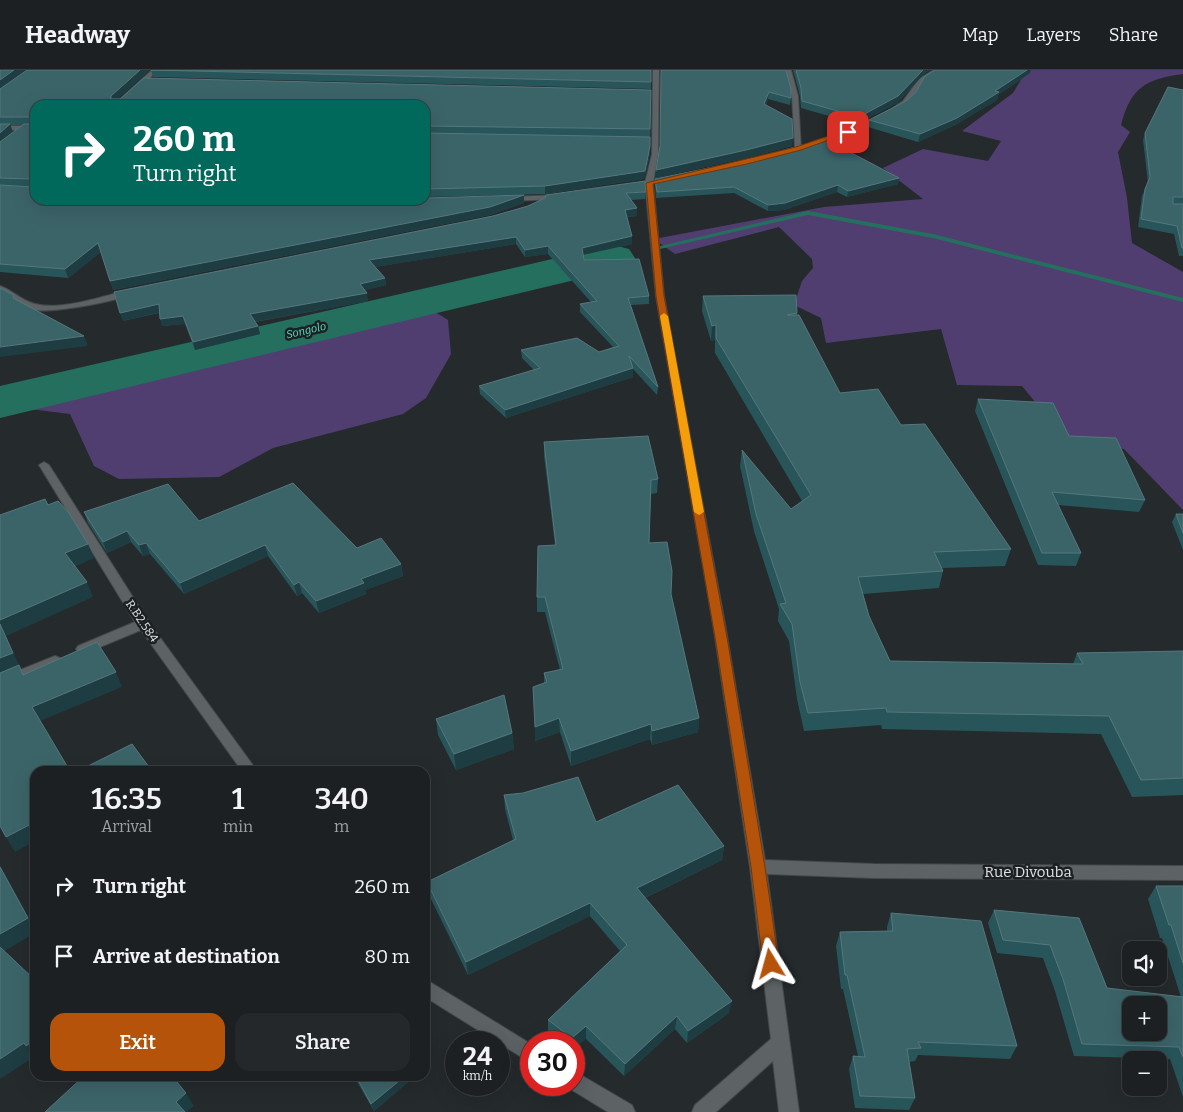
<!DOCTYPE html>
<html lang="en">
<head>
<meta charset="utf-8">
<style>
  :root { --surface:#1c2022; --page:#25282a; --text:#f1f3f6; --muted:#a0a3a5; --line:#3a3e40; --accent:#b45309 }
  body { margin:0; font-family:Bitter,serif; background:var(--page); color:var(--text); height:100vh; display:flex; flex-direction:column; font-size:19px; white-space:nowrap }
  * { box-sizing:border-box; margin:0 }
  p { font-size:16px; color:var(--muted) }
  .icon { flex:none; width:28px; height:28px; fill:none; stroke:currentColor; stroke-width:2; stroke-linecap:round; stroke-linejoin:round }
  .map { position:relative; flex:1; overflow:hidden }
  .side { position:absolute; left:30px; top:696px; width:400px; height:315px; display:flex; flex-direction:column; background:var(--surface); border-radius:15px; box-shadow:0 5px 20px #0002,0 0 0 1px var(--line) }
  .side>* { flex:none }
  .guide { position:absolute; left:30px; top:30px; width:400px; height:105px; border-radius:15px; box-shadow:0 5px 20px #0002,0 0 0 1px var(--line); background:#00695c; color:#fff; overflow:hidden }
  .fabs { position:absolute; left:1122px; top:871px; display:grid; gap:10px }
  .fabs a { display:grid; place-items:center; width:45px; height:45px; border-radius:10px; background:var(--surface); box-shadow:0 5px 20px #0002,0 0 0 1px var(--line); font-size:25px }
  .speed { position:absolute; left:445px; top:961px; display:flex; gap:10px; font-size:25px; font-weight:700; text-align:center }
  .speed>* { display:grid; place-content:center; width:65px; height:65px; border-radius:50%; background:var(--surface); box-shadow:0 5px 20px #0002,0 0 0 1px var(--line); line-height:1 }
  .speed small { font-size:12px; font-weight:400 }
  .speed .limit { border:8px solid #d22; background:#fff; color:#111 }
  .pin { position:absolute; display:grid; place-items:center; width:42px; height:42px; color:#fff; margin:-21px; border-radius:10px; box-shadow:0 2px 8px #0006 }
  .me { position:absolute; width:55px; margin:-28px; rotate:352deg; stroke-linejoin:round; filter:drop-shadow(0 0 4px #0008) }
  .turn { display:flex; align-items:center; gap:18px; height:105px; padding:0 20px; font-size:22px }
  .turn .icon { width:65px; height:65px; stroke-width:2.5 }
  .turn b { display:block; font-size:35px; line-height:42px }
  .eta { display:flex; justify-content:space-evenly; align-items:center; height:85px; text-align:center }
  .eta b { font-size:30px; font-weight:600; line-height:35px }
  .primary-button { display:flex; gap:10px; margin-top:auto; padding:10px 20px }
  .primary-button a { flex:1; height:58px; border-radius:15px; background:var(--accent); color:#fff; font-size:20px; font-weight:600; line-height:58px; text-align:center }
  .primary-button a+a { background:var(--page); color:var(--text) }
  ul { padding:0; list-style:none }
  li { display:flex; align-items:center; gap:15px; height:70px; padding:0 20px }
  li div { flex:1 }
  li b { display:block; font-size:19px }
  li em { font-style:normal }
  header { display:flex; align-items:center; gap:30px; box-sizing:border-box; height:70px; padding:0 25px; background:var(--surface); border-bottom:1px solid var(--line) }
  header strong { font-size:24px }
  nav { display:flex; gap:28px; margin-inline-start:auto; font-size:18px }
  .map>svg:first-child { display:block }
</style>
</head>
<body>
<header>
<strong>Headway</strong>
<nav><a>Map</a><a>Layers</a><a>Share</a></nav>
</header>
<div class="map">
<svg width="1183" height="1042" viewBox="0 0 1183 1042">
  <rect width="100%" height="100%" fill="#252a2d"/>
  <g fill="#513e70">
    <path d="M 1027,0 L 1183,0 L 1183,4 C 1146,9 1131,17 1121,55 L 1130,62 L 1118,82 L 1127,128 L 1132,173 L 1183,202 L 1183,440 L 1124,379 L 1067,371 L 1022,316 L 957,315 L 941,259 L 826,273 L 821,248 L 794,235 L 802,211 L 813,198 L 812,189 L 779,157 L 675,184 L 654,169 L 824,137 L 923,129 L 883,98 L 923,79 L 988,91 L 1001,71 L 962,61 L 1013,23 Z"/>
    <polygon points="409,238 432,240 448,250 451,284 426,328 403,344 273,378 219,407 119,409 94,396 70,344 30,339 90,319 195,301 266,283 382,243"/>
  </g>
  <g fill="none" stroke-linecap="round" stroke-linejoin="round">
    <polygon fill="#246f5e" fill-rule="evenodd" points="808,141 933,164 1183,228 1183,232 933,168 808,145 660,179 656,177"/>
    <polygon fill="#246f5e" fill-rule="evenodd" points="613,175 629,179 635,188 629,197 0,348 0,316"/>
    <defs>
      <g id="minor">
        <polygon points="152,0 158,0 121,35 114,35"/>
        <polygon points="653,0 659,0 658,84 653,113 664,226 725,554 765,790 873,794 1183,796 1183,810 873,808 767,804 799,1042 779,1042 773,991 716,1042 692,1042 695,1035 771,969 750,797 713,554 656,226 645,113 652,84"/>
        <polygon points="785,0 791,0 798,26 801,79 798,81 795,79 792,26"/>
        <polygon points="934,0 941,0 923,11 907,34 895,43 861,60 814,76 809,75 857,57 890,40 903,31 919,9"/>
        <rect x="0" y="56" width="35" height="4"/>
        <polygon points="558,125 562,127 561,129 508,131 504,129 508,127"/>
        <path d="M 0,216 C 12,220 22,231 35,234 C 61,241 104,226 131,219 L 135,222 C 123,231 52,243 35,240 C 22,237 11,230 0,223 Z"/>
        <polygon points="44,392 49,395 148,551 257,701 242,701 141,560 88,582 78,582 76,579 78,576 135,552 39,395"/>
        <polygon points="55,586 60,588 62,591 60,594 0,619 0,608"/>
        <polygon points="425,909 531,974 531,993 425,927"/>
        <polygon points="574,1001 632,1035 635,1042 608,1042 567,1017 567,1015 574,1015"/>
      </g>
    </defs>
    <use href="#minor" stroke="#44484b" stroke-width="2"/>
    <use href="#minor" fill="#5d6265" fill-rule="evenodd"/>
  </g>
  <g fill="#28555a" fill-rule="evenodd">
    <polygon points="151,0 651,12 651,19 153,7"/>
    <polygon points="786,0 791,28 790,35 768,29 766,35 792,76 746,88 655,108 656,100"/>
    <polygon points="793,0 931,0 926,2 897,33 857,54 801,38 800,26"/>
    <polygon points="1030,3 998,25 997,30 955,55 918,72 868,57 869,50 906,31 916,22"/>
    <path d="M 0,19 L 118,29 L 651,20 L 650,84 L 644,109 L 545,124 L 425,127 L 425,35 L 35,130 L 524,133 L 490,145 L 113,220 L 101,182 L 68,208 L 0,202 ZM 10,55 L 24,55 L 2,71 L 13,62 Z"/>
    <polygon points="1183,20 1183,186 1179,186 1174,164 1138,157 1142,126 1148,113 1143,70 1145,63"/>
    <polygon points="899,108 898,114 847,127 837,122 784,140 768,141 734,123 656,128 655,115 655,109"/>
    <polygon points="646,122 645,129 631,130 637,138 637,146 627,147 632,166 632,174 583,185 584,190 649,226 649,234 631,235 658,317 657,325 633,299 633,307 506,348 480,324 479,316 534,300 522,288 521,280 599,282 613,277 580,242 580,234 591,232 548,184 525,187 516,174 375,197 385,208 386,215 365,220 368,231 255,252 258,256 260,264 195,280 185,254 162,256 159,243 123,251 114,222 493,146 528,136 545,128"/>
    <polygon points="703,226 797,243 797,245 840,323 901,355 1011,479 1005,496 942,498 943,501 939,518 863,524 869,546 890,591 1073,594 1077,583 1183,581 1183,725 1132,727 1101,664 882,659 881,655 804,661 797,629 789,571 778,551 779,539 754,461 740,396 742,380 791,439 802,431 715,283 715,270 711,271 702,241"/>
    <polygon points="978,329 1069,366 1145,430 1139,442 1058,435 1081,483 1076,496 1038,495 975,341"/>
    <polygon points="544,372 658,409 657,423 651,424 649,473 671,524 699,648 698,662 652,675 650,669 571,696 560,662 535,671 544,613 544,603 560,600 545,542 537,542 537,527 555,475 544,386"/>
    <polygon points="84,442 199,451 357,478 401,494 403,506 365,520 366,524 319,543 302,523 297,526 268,486 184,524 150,484 143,486 131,472 107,483 88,453"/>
    <polygon points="1176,444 1183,444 1183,480 1172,452"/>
    <polygon points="436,649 512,663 514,679 456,700 438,665"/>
    <polygon points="504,725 596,752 724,776 722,790 645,828 729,943 687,973 675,959 624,1006 586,969 574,972 562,972 548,963 548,950 620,881 590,846 468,905 429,825 427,812 513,770 505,739"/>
    <polygon points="1156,816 1183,816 1183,1027 1170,989 1074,986 1055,921 1043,888 997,883 988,853 994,840 1079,848 1107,918 1181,927 1162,868 1160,868 1148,829"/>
    <polygon points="891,843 1017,976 1010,989 918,985 915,991 909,992 915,1028 909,1040 855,1038 849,999 853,986 858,986 843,919 841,919 836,876 840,862 887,861 887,857"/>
    <polygon points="355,1006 415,1006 374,1041 356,1010"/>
  </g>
  <g fill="#1e3d42">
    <polygon points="14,0 26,0 0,19 0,10"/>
    <polygon points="140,0 150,0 113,34 111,29 111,26"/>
    <polygon points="923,0 931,0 926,2 897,33 857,54 859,47"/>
    <polygon points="1027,0 1031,0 1030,3 998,25 997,30 955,55 918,72 920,64 995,21"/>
    <polygon points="769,22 768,29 763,42 764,34"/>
    <polygon points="10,54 13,62 0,73 0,63"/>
    <polygon points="793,68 792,76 746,88 655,108 656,100"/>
    <polygon points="650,76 650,84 644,109 545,124 545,116"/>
    <polygon points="899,108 898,114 847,127 848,121"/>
    <polygon points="838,115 837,122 784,140 768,141 768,135"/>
    <polygon points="524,125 524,133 490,145 113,220 110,211"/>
    <polygon points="637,138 637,146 624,147 625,140"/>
    <polygon points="632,166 632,174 582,185 582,178"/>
    <polygon points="516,167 516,174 370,198 369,190"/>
    <polygon points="98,173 101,182 68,208 65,199"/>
    <polygon points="548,176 548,184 525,187 525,180"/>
    <polygon points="385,208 386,215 361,221 360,214"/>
    <polygon points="367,223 368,231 252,252 250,244"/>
    <polygon points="159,234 161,242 123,251 120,243"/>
    <polygon points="183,246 185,254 162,256 160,249"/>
    <polygon points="716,255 715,270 711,271 712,256"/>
    <polygon points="258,256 260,264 195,280 193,272"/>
    <polygon points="84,266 88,276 0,287 0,277"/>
    <polygon points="633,298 633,307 506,348 505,340"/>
    <polygon points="127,461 131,472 107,483 103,472"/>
    <polygon points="146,473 150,484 143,486 139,475"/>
    <polygon points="88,474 94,488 72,498 65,483"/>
    <polygon points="265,475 268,486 184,524 180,513"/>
    <polygon points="401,494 403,506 365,520 366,524 319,543 316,531 361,509"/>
    <polygon points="87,512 93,527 6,566 20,597 0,606 0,550"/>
    <polygon points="299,512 302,523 297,526 294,515"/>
    <polygon points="116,602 122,617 40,651 32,637"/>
    <polygon points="559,648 560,662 535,671 535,657"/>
    <polygon points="699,648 698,662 652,675 652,661"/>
    <polygon points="651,654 650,669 571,696 571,681"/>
    <polygon points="512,663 514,679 456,700 454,684"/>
    <polygon points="35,752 35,771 15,782 6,767"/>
    <polygon points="724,776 722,790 636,832 637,818"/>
    <polygon points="0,795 35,859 35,863 1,883 0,881"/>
    <polygon points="590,833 590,846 468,905 466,892"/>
    <polygon points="732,931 729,943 687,973 688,961"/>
    <polygon points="677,946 675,959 624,1006 625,994"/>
    <polygon points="586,956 586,969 574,979 574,972 572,972 572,968"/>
    <polygon points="35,969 35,988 26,976"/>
    <polygon points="24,973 34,987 0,1009 0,989"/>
    <polygon points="405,1006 415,1006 374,1041 371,1034"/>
    <polygon points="186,1023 194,1036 186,1042 182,1042 176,1032"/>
  </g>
  <g fill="#3b6469" stroke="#55777c" fill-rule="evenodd">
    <polygon points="0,0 14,0 0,10"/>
    <polygon points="27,0 140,0 111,26 111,29 120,29 144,8 651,20 650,59 425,56 425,35 35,35 35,130 425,130 425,128 524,125 490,137 110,211 98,173 65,199 0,194 0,115 32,117 34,111 32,109 0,108 0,72 24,54 34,54 34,47 0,47 0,19"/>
    <polygon points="151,0 651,0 651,12"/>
    <polygon points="661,0 786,0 791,19 791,28 769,22 764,34 792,49 793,68 746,80 656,100 660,76"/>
    <polygon points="796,0 923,0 898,26 859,47 802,31 801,18"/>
    <polygon points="935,0 1027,0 995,21 999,22 957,48 920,64 869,50 906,31 916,22 925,6"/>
    <polygon points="1168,17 1183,20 1183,127 1173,127 1173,134 1183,134 1183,178 1182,178 1177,156 1141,149 1145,119 1150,107 1145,63"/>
    <polygon points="0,54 10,54 0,63"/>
    <polygon points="425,63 650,67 650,76 645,101 545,116 425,119"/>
    <polygon points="825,69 899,108 848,121 838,115 785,133 768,135 734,117 657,122 655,109 748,90"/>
    <polygon points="645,111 646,122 626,123 637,138 625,140 632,166 582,178 584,190 639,189 649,226 628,228 658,317 629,286 633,298 505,340 479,316 540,298 521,280 577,268 599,282 619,276 580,234 597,231 548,176 525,180 516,167 369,190 385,208 360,214 367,223 250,244 258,256 193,272 183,246 160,249 159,234 120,243 114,222 493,146 528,136 545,128 546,125"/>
    <polygon points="0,218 14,225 13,228 84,266 0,277"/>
    <polygon points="796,225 797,243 787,245 799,245 840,323 878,319 901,355 925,354 1011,479 934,482 943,501 858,507 869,546 890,591 1083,594 1077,583 1183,581 1183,708 1141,710 1109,646 887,642 886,638 808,643 800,612 792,554 780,534 786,533 756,444 742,380 791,439 811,425 716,268 716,255 712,256 703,226"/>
    <polygon points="978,329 1053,333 1069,366 1116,368 1145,430 1052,422 1081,483 1042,483"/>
    <polygon points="648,366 658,409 651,410 649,473 667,472 672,501 671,524 699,648 652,661 651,654 571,681 559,648 535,657 533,617 547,612 544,603 563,599 545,527 537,527 538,476 556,475 544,372"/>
    <polygon points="293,413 357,478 381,468 401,494 361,509 364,513 316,531 299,512 294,515 265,475 180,513 146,473 139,475 127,461 103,472 84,442 168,414 199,451"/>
    <polygon points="45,429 48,435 58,431 69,443 88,474 65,483 87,512 0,550 0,445"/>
    <polygon points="1176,444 1183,444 1183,463"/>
    <polygon points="0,554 13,583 0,588"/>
    <polygon points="97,572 116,602 32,637 70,701 35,701 35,752 6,767 0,756 0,603 19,595 23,605"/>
    <polygon points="504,625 512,663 454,684 436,649"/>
    <polygon points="132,674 152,701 81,701 80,700"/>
    <polygon points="578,707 596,752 678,715 724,776 637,818 732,931 688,961 677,946 625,994 586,956 572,968 548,950 627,875 590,833 466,892 427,812 516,769 504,725 523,723"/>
    <polygon points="0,797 28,848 0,864"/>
    <polygon points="1156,816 1183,816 1183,893 1171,855 1169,855"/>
    <path d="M 994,840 L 1079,848 L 1107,918 L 1183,927 L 1183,987 L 1179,977 L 1082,974 L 1063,909 L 1050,875 L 1003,870 ZM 1131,935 L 1159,935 L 1159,962 L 1131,962 Z"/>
    <polygon points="891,843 981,851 1017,976 918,972 921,978 907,979 915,1028 860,1026 853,986 865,987 847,905 845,905 840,862 893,861"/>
    <polygon points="0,877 35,910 35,969 26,976 24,973 0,989"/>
    <polygon points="84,1006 172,1006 186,1023 176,1032 185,1042 45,1042"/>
    <polygon points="356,1006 405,1006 371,1034"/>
  </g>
  <polygon fill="#b45309" stroke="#753606" points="846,60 851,62 801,80 747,94 653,114 664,226 728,573 765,797 779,894 777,899 771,901 765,899 763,894 751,797 716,573 656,226 646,113 796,77"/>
  <polygon fill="#f59e0b" points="664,243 668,246 704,442 699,445 694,442 660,246"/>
  <g text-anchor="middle" stroke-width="5" stroke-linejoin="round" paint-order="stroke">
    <g font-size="11" font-style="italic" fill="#57e1c2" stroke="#1c2023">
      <text transform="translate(306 260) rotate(-13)" y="4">Songolo</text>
    </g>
    <g font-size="12" fill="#dee1e3" stroke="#1c2023">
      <text transform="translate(142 551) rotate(56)" y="4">R.B2.584</text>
    </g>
    <g font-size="15" fill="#dee1e3" stroke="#1c2023">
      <text x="1028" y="807">Rue Divouba</text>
    </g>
  </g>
</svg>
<div class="fabs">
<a><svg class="icon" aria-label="sound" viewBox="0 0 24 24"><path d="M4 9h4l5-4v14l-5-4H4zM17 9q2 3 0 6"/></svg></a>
<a>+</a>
<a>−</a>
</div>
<div class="speed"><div>24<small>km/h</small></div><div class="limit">30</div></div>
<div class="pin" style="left:848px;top:62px;background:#d93025"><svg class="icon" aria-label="arrive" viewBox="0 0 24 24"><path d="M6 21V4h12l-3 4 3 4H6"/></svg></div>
<svg class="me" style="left:771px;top:894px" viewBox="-20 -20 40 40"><path d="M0-17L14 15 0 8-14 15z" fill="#b45309" stroke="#fff" stroke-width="4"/></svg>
<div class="guide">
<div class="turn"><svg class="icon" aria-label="right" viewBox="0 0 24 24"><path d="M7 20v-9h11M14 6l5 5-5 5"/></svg><div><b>260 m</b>Turn right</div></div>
</div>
<section class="side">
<div class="eta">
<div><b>16:35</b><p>Arrival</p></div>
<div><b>1</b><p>min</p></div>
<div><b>340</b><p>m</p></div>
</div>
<ul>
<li><svg class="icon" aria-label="right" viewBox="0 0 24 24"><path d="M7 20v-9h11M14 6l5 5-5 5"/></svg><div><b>Turn right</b></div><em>260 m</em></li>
<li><svg class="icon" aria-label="arrive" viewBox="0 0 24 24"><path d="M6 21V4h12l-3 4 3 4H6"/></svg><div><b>Arrive at destination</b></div><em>80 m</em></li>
</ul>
<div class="primary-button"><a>Exit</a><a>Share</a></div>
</section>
</div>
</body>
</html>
